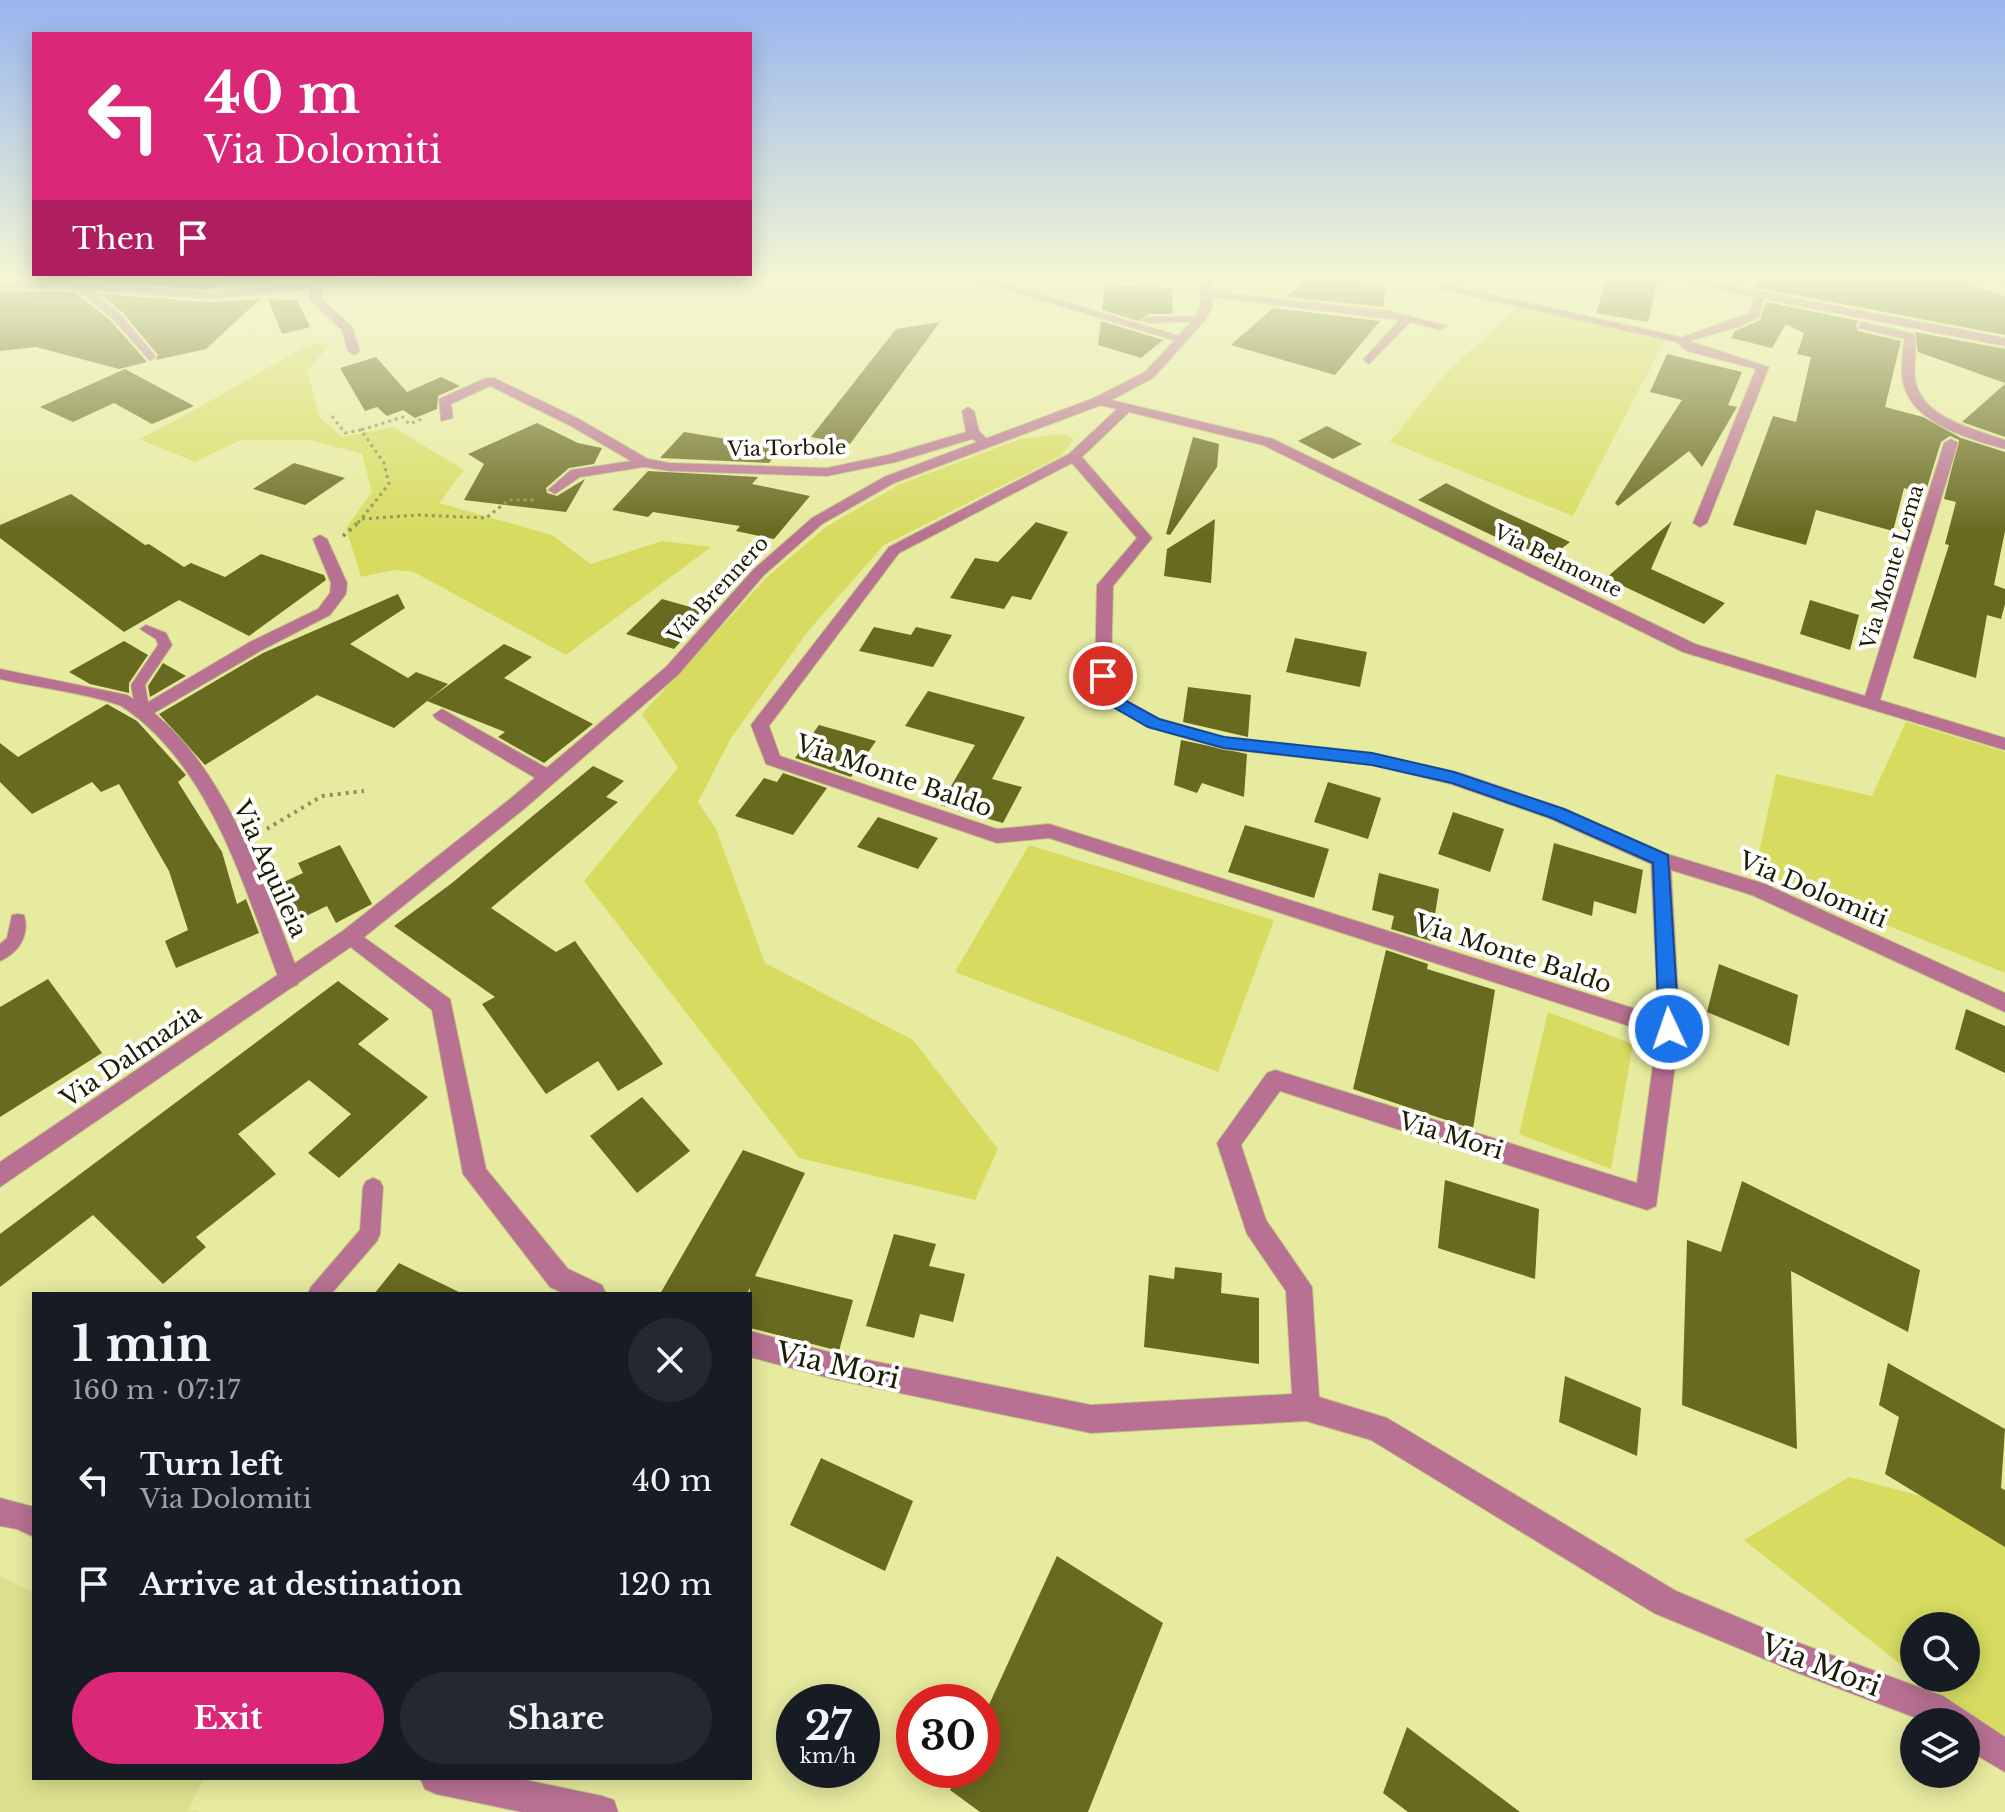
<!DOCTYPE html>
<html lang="en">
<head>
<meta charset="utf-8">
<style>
  :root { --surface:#171b24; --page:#242831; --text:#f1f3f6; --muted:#9ea1a6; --accent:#db2777 }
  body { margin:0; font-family:"Libre Baskerville",serif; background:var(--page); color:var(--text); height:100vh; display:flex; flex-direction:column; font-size:30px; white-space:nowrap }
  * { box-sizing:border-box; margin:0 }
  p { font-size:26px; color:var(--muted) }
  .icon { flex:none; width:44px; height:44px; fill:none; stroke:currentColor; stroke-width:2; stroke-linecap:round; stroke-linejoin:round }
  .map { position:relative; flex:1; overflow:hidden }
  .side { position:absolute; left:32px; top:1292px; width:720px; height:488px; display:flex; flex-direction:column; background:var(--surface); border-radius:0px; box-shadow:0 4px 20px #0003 }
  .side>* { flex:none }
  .top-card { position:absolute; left:32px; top:32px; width:720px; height:244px; border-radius:0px; box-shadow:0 4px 20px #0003; background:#db2777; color:#fff; overflow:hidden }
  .tools { position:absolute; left:1900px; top:1612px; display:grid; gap:16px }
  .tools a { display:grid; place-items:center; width:80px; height:80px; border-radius:50%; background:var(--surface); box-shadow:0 4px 20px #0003; font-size:40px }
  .speed { position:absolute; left:776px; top:1684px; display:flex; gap:16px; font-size:40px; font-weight:700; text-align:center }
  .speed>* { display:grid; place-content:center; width:104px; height:104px; border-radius:50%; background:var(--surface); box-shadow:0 4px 20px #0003; line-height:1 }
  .speed small { font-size:20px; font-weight:400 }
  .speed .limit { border:12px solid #d22; background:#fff; color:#111 }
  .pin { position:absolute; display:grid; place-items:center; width:68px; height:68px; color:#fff; margin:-34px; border:4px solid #fff; border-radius:50%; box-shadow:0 2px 8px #0007 }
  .me { position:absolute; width:88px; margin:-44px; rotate:357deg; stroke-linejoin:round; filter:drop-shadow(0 0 6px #0008) }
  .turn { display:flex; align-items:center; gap:28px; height:168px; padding:0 40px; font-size:36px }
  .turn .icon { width:104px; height:104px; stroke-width:2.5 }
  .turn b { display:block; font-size:56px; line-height:68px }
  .then { display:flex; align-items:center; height:76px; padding:0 40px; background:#0003; gap:16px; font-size:30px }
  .round { display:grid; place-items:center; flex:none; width:84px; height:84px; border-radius:42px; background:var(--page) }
  .overview { display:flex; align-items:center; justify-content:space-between; height:136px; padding:0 40px }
  h1 { font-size:48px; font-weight:700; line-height:60px }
  .action { display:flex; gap:16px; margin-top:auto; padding:16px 40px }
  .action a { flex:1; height:92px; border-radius:48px; background:var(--accent); color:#fff; font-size:32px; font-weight:700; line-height:92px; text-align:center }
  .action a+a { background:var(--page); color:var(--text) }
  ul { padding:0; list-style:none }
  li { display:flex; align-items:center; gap:24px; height:104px; padding:0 40px }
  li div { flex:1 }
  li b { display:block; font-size:30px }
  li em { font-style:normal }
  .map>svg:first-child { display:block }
</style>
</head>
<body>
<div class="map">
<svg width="2005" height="1812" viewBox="0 0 2005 1812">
  <rect width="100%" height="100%" fill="#e7eb9f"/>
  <polygon fill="#dde18d" points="0,1576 34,1593 34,1778 204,1778 189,1809 199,1812 0,1812"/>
  <g fill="#d7dc61">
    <polygon points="1518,305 1666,338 1573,516 1390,442 1444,375"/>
    <path d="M 311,343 L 331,344 L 307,370 L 319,417 L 342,437 L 393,427 L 464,470 L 439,503 L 552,535 L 591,564 L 662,541 L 711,547 L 566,655 L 414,572 L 394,570 L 361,577 L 346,528 L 372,492 L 362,454 L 310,440 L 241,440 L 195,462 L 139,439 C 199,410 253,375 311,343 Z"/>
    <polygon points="1062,434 1074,439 1061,456 884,545 809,630 731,738 698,802 716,829 765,963 913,1040 998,1149 975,1200 799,1158 584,881 678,768 642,714 766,578 826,527 900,484 1020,439"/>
    <polygon points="1906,722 2005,752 2005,973 1755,872 1776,774 1872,796"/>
    <polygon points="1029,845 1274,920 1218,1072 955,972"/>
    <polygon points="1548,1012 1633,1044 1611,1169 1519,1134"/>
    <polygon points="1849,1477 2005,1518 2005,1746 1918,1678 1966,1678 1966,1626 1914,1626 1914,1675 1744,1540"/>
  </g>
  <g fill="#686a20">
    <polygon points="71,279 225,279 210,290"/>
    <polygon points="1306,279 1357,279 1357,283 1385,286 1384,307 1286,297"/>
    <polygon points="1607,279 1658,279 1648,322 1596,313"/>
    <polygon points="1756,279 1953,279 2005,296 2005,335 1753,287"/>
    <polygon points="1104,285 1172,288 1173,314 1148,314 1139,321 1102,310"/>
    <polygon points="0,291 75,292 111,321 147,362 119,369 36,347 0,351"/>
    <polygon points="100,294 210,302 260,299 206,349 156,360 158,355 123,313"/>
    <polygon points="268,299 297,300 310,327 282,334"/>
    <polygon points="1766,302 1859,321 1856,324 1858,331 1901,341 1885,407 1923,417 1961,438 2005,452 2005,531 1994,585 2005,589 2005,604 2001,619 1987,615 1976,678 1913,658 1949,545 1945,544 1956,502 1944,499 1959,440 1950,436 1941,442 1925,494 1904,488 1893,531 1816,510 1806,545 1733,525 1773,416 1796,422 1811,357 1797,354 1804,333 1786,324 1772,348 1731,338 1735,331 1760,320"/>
    <polygon points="1273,308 1380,321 1335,375 1231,345"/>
    <polygon points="1101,321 1163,340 1141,358 1098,345"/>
    <polygon points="940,322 850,444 811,437 896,329"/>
    <polygon points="1915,332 2005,349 2005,383 1918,352"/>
    <polygon points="1667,354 1742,372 1728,405 1737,407 1702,467 1689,451 1618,506 1615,503 1682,400 1650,392"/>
    <polygon points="376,357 407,392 441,377 460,386 438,396 437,409 415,418 403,410 387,416 377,407 365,411 340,368"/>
    <polygon points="125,369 194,406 152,424 114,403 73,422 40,407"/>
    <polygon points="2005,384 2005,437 1962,422"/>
    <polygon points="537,423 578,443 602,448 594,464 569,468 546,488 547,493 557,496 585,479 566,512 464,500 484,464 468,454"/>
    <polygon points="1327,426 1362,444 1333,459 1298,441"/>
    <polygon points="684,432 781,448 769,463 660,458"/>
    <polygon points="1193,437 1219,444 1217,467 1170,535 1166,534"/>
    <polygon points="294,463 345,478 305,505 253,489"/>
    <polygon points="648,471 758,477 752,484 810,496 774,539 736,531 740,526 653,512 648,517 612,510"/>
    <polygon points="1446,483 1494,507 1570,542 1546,561 1418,500"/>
    <polygon points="71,494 145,545 149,544 184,567 191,563 225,577 261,554 324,575 326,580 249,636 179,600 124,632 0,538 0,525"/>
    <polygon points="1215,519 1211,583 1164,576 1167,549"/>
    <polygon points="1672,521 1651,569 1725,603 1704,624 1606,578"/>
    <polygon points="1036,522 1068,532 1031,600 1012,596 1004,609 950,598 975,558 998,562"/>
    <polygon points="398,594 405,608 350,644 408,678 416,672 448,684 394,728 317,695 205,765 159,714 263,653"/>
    <polygon points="662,599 708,612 674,649 626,634"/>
    <polygon points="1810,600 1859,615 1850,650 1800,634"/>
    <polygon points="874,627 911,635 916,627 952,635 933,667 859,651"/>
    <polygon points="1295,638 1367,652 1360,687 1286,672"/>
    <polygon points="124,641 148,655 129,683 129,693 90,684 69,672"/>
    <polygon points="504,644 532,657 504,678 593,724 544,763 498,737 505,732 427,701"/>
    <polygon points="163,663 186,676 150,697 148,686"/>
    <polygon points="1188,687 1251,695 1248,737 1183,722"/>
    <polygon points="928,691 1025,717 992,779 1022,787 1003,823 940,805 975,745 905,726"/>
    <polygon points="107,704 137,721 186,775 178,782 222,852 237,904 246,899 259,933 176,968 165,941 188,930 169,871 119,784 101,792 92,782 32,814 0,782 0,743 18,757"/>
    <polygon points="819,725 876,741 851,777 795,758"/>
    <polygon points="1181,740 1247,754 1244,797 1202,783 1197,793 1174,785"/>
    <polygon points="593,766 624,781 606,797 618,802 491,908 556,952 575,941 663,1064 618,1091 598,1061 546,1094 482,1004 495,997 394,926 452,883"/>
    <polygon points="783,773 827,788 793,835 735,816 764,778 777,782"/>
    <polygon points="1328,782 1381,798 1368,839 1314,822"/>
    <polygon points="1453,812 1504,829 1490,872 1438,854"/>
    <polygon points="878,817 938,838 918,869 857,847"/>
    <polygon points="1245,825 1329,849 1314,898 1228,872"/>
    <polygon points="1554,843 1643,870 1636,914 1594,901 1592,916 1542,900"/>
    <polygon points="340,845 372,904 336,923 327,906 285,926 269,889 303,873 298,863"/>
    <polygon points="1379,873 1439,889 1431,941 1391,929 1394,916 1372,910"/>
    <polygon points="1386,950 1428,964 1427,969 1495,990 1473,1129 1353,1089"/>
    <polygon points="1719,964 1798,995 1789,1046 1707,1012"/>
    <polygon points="48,979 102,1053 0,1117 0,1007"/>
    <polygon points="338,981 389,1019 358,1044 428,1097 339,1178 308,1153 351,1114 309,1080 238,1134 276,1174 196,1237 206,1247 163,1284 93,1215 0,1287 0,1234"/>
    <polygon points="1966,1009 2005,1026 2005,1073 1955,1049"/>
    <polygon points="642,1097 690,1151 637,1193 590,1136"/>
    <polygon points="743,1150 805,1173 755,1276 853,1300 839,1351 750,1328 750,1288 747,1294 660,1294"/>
    <polygon points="1445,1180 1539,1209 1535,1279 1438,1248"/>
    <polygon points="1742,1181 1920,1270 1908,1332 1791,1271 1797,1449 1682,1405 1687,1240 1721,1252"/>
    <polygon points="894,1234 936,1244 929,1266 965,1274 953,1322 920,1314 914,1338 866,1326"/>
    <polygon points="399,1263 463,1294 374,1294"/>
    <polygon points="1175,1267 1222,1273 1221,1293 1259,1298 1259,1364 1144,1347 1149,1275 1174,1279"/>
    <polygon points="1888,1363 2005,1429 2001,1488 2005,1490 2005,1547 1885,1474 1899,1417 1879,1405"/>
    <polygon points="1565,1376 1641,1408 1637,1456 1559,1422"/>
    <polygon points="821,1458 913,1501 885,1571 790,1525"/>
    <polygon points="1057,1556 1163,1623 1088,1812 980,1812 950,1790 959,1770 982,1770 982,1720"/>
    <polygon points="1407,1727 1520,1812 1408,1812 1383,1793"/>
  </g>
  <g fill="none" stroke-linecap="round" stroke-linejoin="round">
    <defs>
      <g id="service">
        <polygon points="1444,284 1680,337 1685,340 1680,343 1441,289 1440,287"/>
        <polygon points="146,625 166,633 172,645 145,685 150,712 143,717 136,712 131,685 158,645 156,639 140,629"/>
        <path d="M 18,914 L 24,915 C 30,935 19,953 0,961 L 0,944 L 7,938 L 12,915 Z"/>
        <polygon points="373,1178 380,1181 383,1187 380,1234 377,1241 331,1294 308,1294 311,1287 360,1230 363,1187 366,1181"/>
      </g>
      <g id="minor">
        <polygon points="341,279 378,279 322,288 321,298 352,327 360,351 354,355 348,351 342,330 309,299 311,289 210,299 91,290 121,315 156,357 150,361 113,319 76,289 0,288 0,282 45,280 210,293"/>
        <polygon points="971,279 988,279 1190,339 1180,342"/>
        <polygon points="1673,279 1696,279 2005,338 2005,346 1764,299 1759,317 1738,327 1689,341 1769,367 1707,523 1700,527 1693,523 1756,369 1687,351 1674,340 1750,313 1754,297"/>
        <polygon points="1990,279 2005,279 2005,285"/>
        <polygon points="1207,291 1389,311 1447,326 1441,330 1410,322 1369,364 1363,360 1399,320 1203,296 1201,294"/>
        <polygon points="1200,316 1206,319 1204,321 1148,323 1142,320 1148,317"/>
        <path d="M 1863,322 L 1914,334 C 1918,348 1913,364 1915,379 C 1921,418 1974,429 2005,440 L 2005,449 C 1973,440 1917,425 1905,389 C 1899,374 1903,355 1904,339 L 1859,328 L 1859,324 Z"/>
        <polygon points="486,378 494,378 579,419 648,459 670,463 827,468 888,455 966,432 962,411 968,407 974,411 979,431 990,442 983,446 972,439 896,462 827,476 670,471 644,467 580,477 555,494 548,490 571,470 631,461 569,425 490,386 451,404 453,418 441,421 439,399"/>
        <path d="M 1099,397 L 1273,439 L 1695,644 L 1865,696 L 1944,443 L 1951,439 L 1958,443 L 1880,700 L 2005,738 L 2005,750 L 1683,652 L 1263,445 L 1129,412 L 1082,457 L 1152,538 L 1113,586 L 1111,676 L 1126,700 L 1160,719 L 1224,737 L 1372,753 L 1460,773 L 1565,809 L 1667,854 L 1765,884 L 2005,993 L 2005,1012 L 1752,895 L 1671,870 L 1680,1029 L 1656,1206 L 1647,1210 L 1280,1091 L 1241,1145 L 1266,1220 L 1312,1287 L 1319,1397 L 1387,1418 L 1676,1591 L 1799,1643 L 1943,1696 L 2005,1737 L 2005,1772 L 1966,1749 L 1966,1722 L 1927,1722 L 1798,1673 L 1654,1613 L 1371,1440 L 1306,1421 L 1091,1433 L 833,1379 L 750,1357 L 750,1331 L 833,1353 L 1091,1405 L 1292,1394 L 1286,1291 L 1247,1234 L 1217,1143 L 1267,1073 L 1275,1070 L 1637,1183 L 1657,1035 L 1049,838 L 997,843 L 766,764 L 751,725 L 889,547 L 1069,454 L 1117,409 L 1094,404 L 1093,401 ZM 1072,463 L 1137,538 L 1097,585 L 1095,676 L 1114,708 L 1148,727 L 1224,749 L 1372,765 L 1451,784 L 1551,819 L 1651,864 L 1658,1016 L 1049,824 L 997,829 L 780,756 L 769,726 L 899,553 Z"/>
        <path d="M 320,535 L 327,539 L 347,583 L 346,594 L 330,615 L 262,650 L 154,713 C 229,774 266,892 301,979 L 297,985 L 290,988 L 283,985 L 279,979 C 245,890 215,782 139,719 C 133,715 126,708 119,705 C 82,692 38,688 0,679 L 0,669 L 127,695 L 143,705 L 250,642 L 318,609 L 330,593 L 331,583 L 313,539 Z"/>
        <polygon points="442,709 554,772 557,777 554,782 542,782 436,719 433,715"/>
        <polygon points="351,928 450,999 486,1169 568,1269 602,1285 606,1294 565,1294 550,1287 463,1174 432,1010 344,942 341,936 344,930"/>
      </g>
      <g id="tertiary">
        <polygon points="1200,279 1212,279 1212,306 1206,319 1153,378 1104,404 894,483 822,524 764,575 678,675 524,809 358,942 0,1187 0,1162 344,930 510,799 666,667 754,569 812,518 884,477 1094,398 1145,372 1195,318 1200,306"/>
        <polygon points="0,1498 34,1507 34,1537 17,1529 0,1526"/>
        <polygon points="420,1778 516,1778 602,1796 614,1800 618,1812 522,1812 436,1794 425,1789"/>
      </g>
    </defs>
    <use href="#service" stroke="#c3c683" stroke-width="2"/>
    <use href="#minor" stroke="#c3c683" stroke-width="2"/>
    <use href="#tertiary" stroke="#c3c683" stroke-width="2"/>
    <g stroke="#8f925a" stroke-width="3" stroke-dasharray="3 4" stroke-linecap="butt">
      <polyline points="332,416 345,433 361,430"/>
      <polyline points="362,519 419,515 486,518 509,500 537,500"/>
      <polyline points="358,523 389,484 384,463 361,430 403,417 409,424 425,418"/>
    </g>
    <g stroke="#8f925a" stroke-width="4" stroke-dasharray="3 5" stroke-linecap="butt">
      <polyline points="343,536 360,521"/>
      <polyline points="260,833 322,796 364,791"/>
    </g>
    <use href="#service" fill="#b87192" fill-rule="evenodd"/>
    <use href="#minor" fill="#b87192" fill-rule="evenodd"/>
    <use href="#tertiary" fill="#b87192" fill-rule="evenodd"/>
  </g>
  <linearGradient id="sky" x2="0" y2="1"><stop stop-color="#98b5ef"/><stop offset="0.52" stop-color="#f4f6d4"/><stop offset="1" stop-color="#f4f6d4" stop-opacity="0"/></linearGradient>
  <rect width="2005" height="533" fill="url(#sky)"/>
  <polygon fill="#1a73e8" stroke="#114b97" stroke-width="2" points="1103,671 1109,672 1126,701 1159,719 1224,737 1372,753 1454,772 1564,809 1668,855 1679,1029 1676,1035 1669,1038 1659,1029 1653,863 1552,818 1452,783 1372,765 1224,748 1148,727 1115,708 1096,676"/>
  <g text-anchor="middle" stroke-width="8" stroke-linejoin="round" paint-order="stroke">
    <g font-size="20" fill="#1d1e01" stroke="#fff">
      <text transform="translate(787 448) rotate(-1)" y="7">Via Torbole</text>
      <text transform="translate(1558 561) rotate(26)" y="7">Via Belmonte</text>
      <text transform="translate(1892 567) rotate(-73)" y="7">Via Monte Lema</text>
      <text transform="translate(718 589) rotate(-47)" y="7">Via Brennero</text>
    </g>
    <g font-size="24" fill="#1d1e01" stroke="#fff">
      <text transform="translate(894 776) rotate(19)" y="8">Via Monte Baldo</text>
      <text transform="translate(270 869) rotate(66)" y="8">Via Aquileia</text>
      <text transform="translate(1813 890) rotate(23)" y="8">Via Dolomiti</text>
      <text transform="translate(1513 954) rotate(18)" y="8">Via Monte Baldo</text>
      <text transform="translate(131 1056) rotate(-34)" y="8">Via Dalmazia</text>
      <text transform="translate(1451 1136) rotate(17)" y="8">Via Mori</text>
    </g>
    <g font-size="28" fill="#1d1e01" stroke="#fff">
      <text transform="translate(838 1365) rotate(13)" y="10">Via Mori</text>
      <text transform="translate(1821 1665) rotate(21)" y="10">Via Mori</text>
    </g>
  </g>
</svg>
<div class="tools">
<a><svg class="icon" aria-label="search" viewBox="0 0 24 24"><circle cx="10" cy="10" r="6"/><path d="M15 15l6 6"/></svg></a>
<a><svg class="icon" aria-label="layers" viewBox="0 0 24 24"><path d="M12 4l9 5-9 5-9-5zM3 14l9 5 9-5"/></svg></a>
</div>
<div class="speed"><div>27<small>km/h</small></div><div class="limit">30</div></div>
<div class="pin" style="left:1103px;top:676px;background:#d93025"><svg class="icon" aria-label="arrive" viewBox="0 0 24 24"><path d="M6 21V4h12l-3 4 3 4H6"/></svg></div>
<svg class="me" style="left:1669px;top:1029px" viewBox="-20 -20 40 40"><circle r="17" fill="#1a73e8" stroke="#fff" stroke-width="3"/><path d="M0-11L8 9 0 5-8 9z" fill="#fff"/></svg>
<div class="top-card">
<div class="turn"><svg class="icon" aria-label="left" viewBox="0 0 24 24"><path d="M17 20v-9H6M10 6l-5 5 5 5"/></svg><div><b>40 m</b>Via Dolomiti</div></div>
<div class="then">Then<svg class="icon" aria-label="arrive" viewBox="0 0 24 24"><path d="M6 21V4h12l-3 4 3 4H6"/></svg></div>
</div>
<section class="side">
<div class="overview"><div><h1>1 min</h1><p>160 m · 07:17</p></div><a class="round"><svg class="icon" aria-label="close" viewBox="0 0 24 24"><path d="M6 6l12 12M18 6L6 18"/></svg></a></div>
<ul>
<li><svg class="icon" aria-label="left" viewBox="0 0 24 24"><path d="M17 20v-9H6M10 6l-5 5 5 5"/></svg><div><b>Turn left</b><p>Via Dolomiti</p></div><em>40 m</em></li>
<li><svg class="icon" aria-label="arrive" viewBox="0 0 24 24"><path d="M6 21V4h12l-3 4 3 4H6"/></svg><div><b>Arrive at destination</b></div><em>120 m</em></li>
</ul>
<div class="action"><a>Exit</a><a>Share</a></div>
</section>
</div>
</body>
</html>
